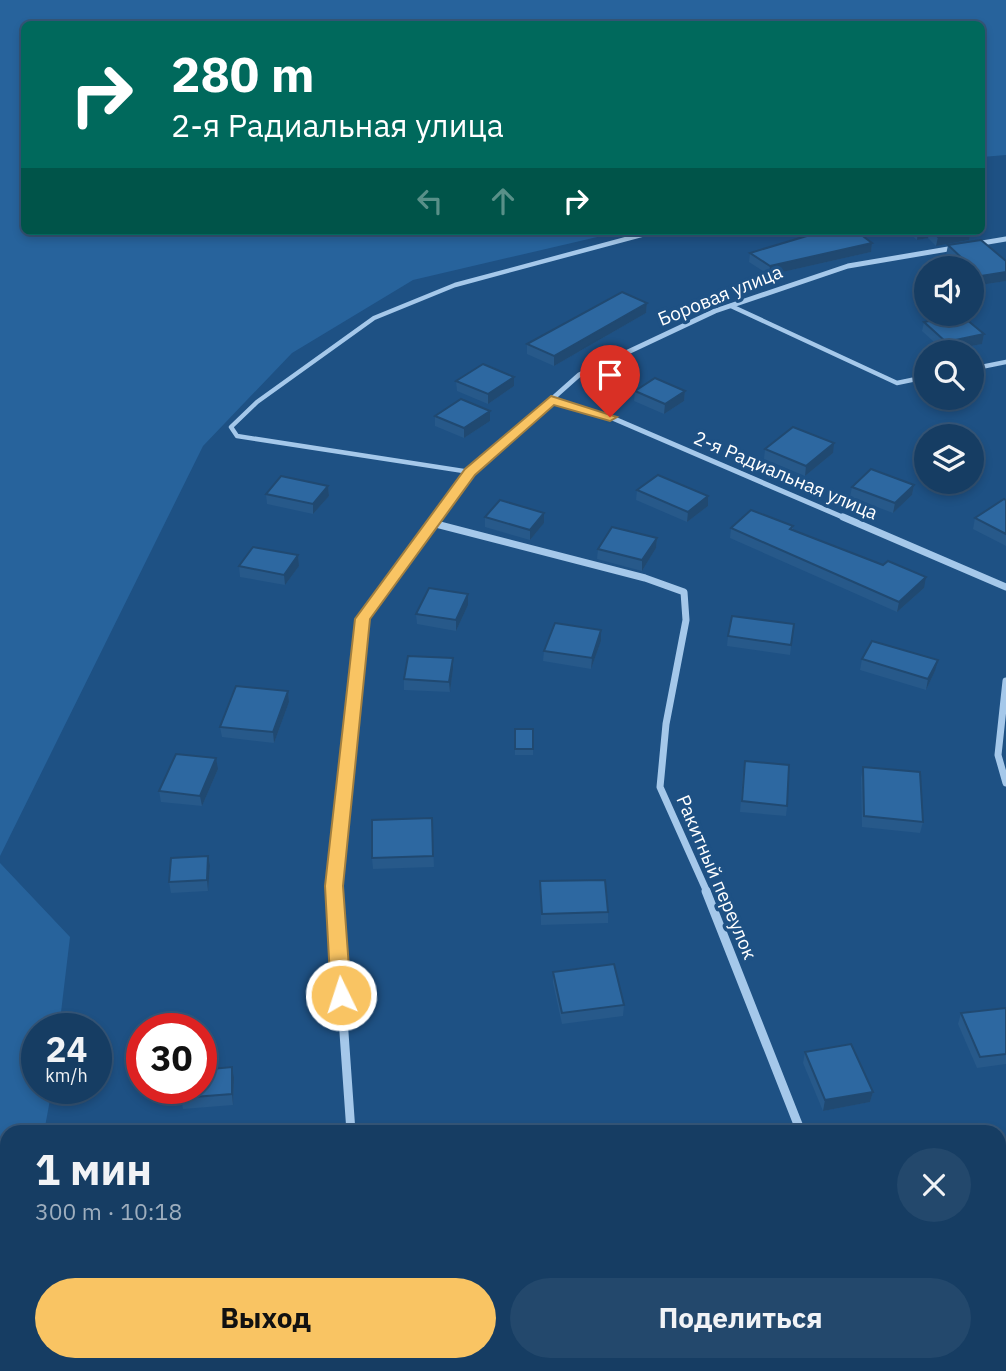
<!DOCTYPE html>
<html lang="ru">
<head>
<meta charset="utf-8">
<style>
  :root { --surface:#163d63; --page:#23486c; --text:#f1f3f6; --muted:#9eaebe; --line:#355678; --accent:#f9c463 }
  body { margin:0; font-family:"IBM Plex Sans",sans-serif; background:var(--page); color:var(--text); height:100vh; display:flex; flex-direction:column; font-size:26px; white-space:nowrap }
  * { box-sizing:border-box; margin:0 }
  p { font-size:23px; color:var(--muted) }
  .icon { flex:none; width:38px; height:38px; fill:none; stroke:currentColor; stroke-width:2; stroke-linecap:round; stroke-linejoin:round }
  .map { position:relative; flex:1; overflow:hidden }
  .panel { position:absolute; left:0px; top:1125px; width:1006px; height:247px; display:flex; flex-direction:column; background:var(--surface); border-radius:21px 21px 0 0; box-shadow:0 4px 10px #0003,0 0 0 2px var(--line) }
  .panel>* { flex:none }
  .banner { position:absolute; left:21px; top:21px; width:964px; height:214px; border-radius:10px; box-shadow:0 4px 10px #0003,0 0 0 2px var(--line); background:#00695c; color:#fff; overflow:hidden }
  .fabs { position:absolute; left:914px; top:256px; display:grid; gap:14px }
  .fabs a { display:grid; place-items:center; width:70px; height:70px; border-radius:50%; background:var(--surface); box-shadow:0 4px 10px #0003,0 0 0 2px var(--line); font-size:35px }
  .speed { position:absolute; left:21px; top:1013px; display:flex; gap:14px; font-size:35px; font-weight:700; text-align:center }
  .speed>* { display:grid; place-content:center; width:91px; height:91px; border-radius:50%; background:var(--surface); box-shadow:0 4px 10px #0003,0 0 0 2px var(--line); line-height:1 }
  .speed small { font-size:18px; font-weight:400 }
  .speed .limit { border:10px solid #d22; background:#fff; color:#111 }
  .pin { position:absolute; display:grid; place-items:center; width:60px; height:60px; color:#fff; margin:-72px -30px; border-radius:50% 50% 50% 0; rotate:-45deg; box-shadow:0 0 7px #0007 }
  .pin .icon { rotate:45deg }
  .me { position:absolute; width:77px; margin:-38px; rotate:356deg; stroke-linejoin:round; filter:drop-shadow(0 0 5px #0008) }
  .turn { display:flex; align-items:center; gap:24px; height:147px; padding:0 35px; font-size:32px }
  .turn .icon { width:91px; height:91px; stroke-width:2.5 }
  .turn b { display:block; font-size:49px; line-height:60px }
  .lanes { display:flex; align-items:center; height:66px; padding:0 35px; background:#0003; justify-content:center; gap:35px; direction:ltr }
  .lanes .off { opacity:.35 }
  .round { display:grid; place-items:center; flex:none; width:74px; height:74px; border-radius:37px; background:var(--page) }
  .head { display:flex; align-items:center; justify-content:space-between; height:119px; padding:0 35px }
  h1 { font-size:42px; font-weight:700; line-height:52px }
  .primary-button { display:flex; gap:14px; margin-top:auto; padding:14px 35px }
  .primary-button a { flex:1; height:80px; border-radius:42px; background:var(--accent); color:#111; font-size:28px; font-weight:700; line-height:80px; text-align:center }
  .primary-button a+a { background:var(--page); color:var(--text) }
  .map>svg:first-child { display:block }
</style>
</head>
<body>
<div class="map">
<svg width="1006" height="1371" viewBox="0 0 1006 1371">
  <rect width="100%" height="100%" fill="#1e5184"/>
  <g fill="#27639c">
    <polygon points="0,0 1006,0 1006,155 982,157 982,24 24,24 24,231 623,231 413,280 292,353 203,446 0,856"/>
    <polygon points="0,863 70,937 59,1029 37,1029 37,1088 52,1089 44,1132 7,1132 7,1218 0,1219"/>
  </g>
  <g fill="none" stroke-linecap="round" stroke-linejoin="round">
    <g stroke="#a5c8ea" stroke-width="4.5">
      <polyline points="731,306 897,383 926,377"/>
      <polyline points="971,369 1006,362"/>
      <polyline points="470,472 237,436 231,427 257,402 374,318 455,285 656,231"/>
    </g>
    <g stroke="#a5c8ea" stroke-width="5">
      <polyline points="976,244 1006,239"/>
      <polyline points="551,400 610,417 847,519"/>
      <polyline points="436,519 470,472 579,375 715,311 848,266 954,248"/>
    </g>
    <g stroke="#a5c8ea" stroke-width="7">
      <polyline points="843,517 1006,587"/>
      <polyline points="432,523 645,578 684,592 686,620 666,724 660,787 707,892"/>
      <polyline points="1006,681 998,755 1006,783"/>
      <polyline points="334,892 362,619 437,517"/>
    </g>
    <g stroke="#a5c8ea" stroke-width="9">
      <polyline points="334,891 351,1132"/>
      <polyline points="706,891 801,1132"/>
      <polyline points="999,1292 1006,1291"/>
      <polyline points="367,1365 367,1371"/>
      <polyline points="560,1371 590,1365"/>
      <polyline points="844,1371 846,1365"/>
    </g>
  </g>
  <g fill="#27598a">
    <polygon points="802,231 856,231 872,243 871,252 769,275 749,262 750,253 801,238"/>
    <polygon points="907,231 971,231 969,240 936,246 928,238 917,240"/>
    <polygon points="948,245 1006,261 1006,281 980,285 971,277 971,268 961,268 946,255"/>
    <polygon points="647,303 646,313 554,366 527,354 527,344"/>
    <polygon points="924,322 984,334 982,344 944,351 922,331"/>
    <polygon points="514,377 514,386 488,404 457,391 456,381"/>
    <polygon points="635,391 685,391 684,401 664,414 634,401"/>
    <polygon points="435,416 490,421 464,438 435,426"/>
    <polygon points="765,449 833,453 805,476 764,459"/>
    <polygon points="914,485 912,495 893,513 850,497 852,487"/>
    <polygon points="328,486 329,496 313,514 267,504 266,494"/>
    <polygon points="637,490 708,496 708,506 687,522 636,500"/>
    <polygon points="1006,500 1006,546 973,529 975,518"/>
    <polygon points="485,517 544,523 530,540 485,527"/>
    <polygon points="793,526 793,530 924,588 897,612 730,538 731,528"/>
    <polygon points="657,538 656,548 642,571 597,559 598,549"/>
    <polygon points="298,555 299,566 285,585 240,577 239,566"/>
    <polygon points="468,594 468,605 456,631 417,624 416,614"/>
    <polygon points="794,624 790,655 727,646 728,636"/>
    <polygon points="601,630 601,641 591,669 543,661 544,651"/>
    <polygon points="862,659 935,671 926,690 860,670"/>
    <polygon points="453,669 450,692 404,690 404,679"/>
    <polygon points="288,691 289,702 274,743 222,737 220,727"/>
    <rect x="515" y="729" width="18" height="26"/>
    <polygon points="863,767 923,822 920,833 862,827 861,778"/>
    <polygon points="218,769 202,806 161,802 159,791"/>
    <polygon points="743,771 787,806 786,816 740,812"/>
    <polygon points="432,818 434,867 373,869 372,858"/>
    <polygon points="210,866 208,891 171,893 169,882"/>
    <polygon points="540,881 608,912 608,923 541,925"/>
    <polygon points="553,972 624,1005 623,1016 562,1024 553,983"/>
    <polygon points="1006,1008 1006,1064 977,1068 958,1024 961,1013"/>
    <polygon points="805,1052 873,1092 870,1102 823,1111 803,1063"/>
    <polygon points="234,1078 233,1105 183,1109 181,1098"/>
  </g>
  <g fill="#204971">
    <polygon points="918,231 930,231 928,238 917,240"/>
    <polygon points="971,231 969,240 936,246 938,237"/>
    <polygon points="872,243 871,252 769,275 770,266"/>
    <polygon points="1006,272 1006,281 980,285 981,276"/>
    <polygon points="647,303 646,313 554,366 554,356"/>
    <polygon points="984,334 982,344 944,351 946,342"/>
    <polygon points="514,377 514,386 488,404 488,394"/>
    <polygon points="685,391 684,401 664,414 665,404"/>
    <polygon points="490,411 490,421 464,438 464,428"/>
    <polygon points="834,443 833,453 805,476 806,466"/>
    <polygon points="914,485 912,495 893,513 895,503"/>
    <polygon points="328,486 329,496 313,514 313,504"/>
    <polygon points="708,496 708,506 687,522 688,512"/>
    <polygon points="544,513 544,523 530,540 530,530"/>
    <polygon points="657,538 656,548 642,571 642,560"/>
    <polygon points="298,555 299,566 285,585 284,575"/>
    <polygon points="926,577 924,588 897,612 899,602"/>
    <polygon points="468,594 468,605 456,631 456,620"/>
    <polygon points="601,630 601,641 591,669 592,658"/>
    <polygon points="453,658 453,669 450,692 449,682"/>
    <polygon points="938,660 935,671 926,690 928,679"/>
    <polygon points="288,691 289,702 274,743 273,732"/>
    <polygon points="216,758 218,769 202,806 200,796"/>
    <polygon points="208,856 210,866 208,891 207,880"/>
    <polygon points="232,1067 234,1078 233,1105 232,1094"/>
    <polygon points="873,1092 870,1102 823,1111 825,1100"/>
  </g>
  <g fill="#2d68a1" stroke="#204971" stroke-width="2">
    <polygon points="805,231 856,231 872,243 770,266 750,253 810,235"/>
    <polygon points="932,231 971,231 938,237"/>
    <polygon points="981,240 1006,261 1006,272 981,276 948,245"/>
    <polygon points="622,292 647,303 554,356 527,344"/>
    <polygon points="961,315 984,334 946,342 924,322"/>
    <polygon points="483,364 514,377 488,394 456,381"/>
    <polygon points="655,378 685,391 665,404 635,391"/>
    <polygon points="461,399 490,411 464,428 435,416"/>
    <polygon points="793,427 834,443 806,466 765,449"/>
    <polygon points="871,469 914,485 895,503 852,487"/>
    <polygon points="658,475 708,496 688,512 637,490"/>
    <polygon points="281,476 328,486 313,504 266,494"/>
    <polygon points="1004,499 1006,500 1006,534 975,518"/>
    <polygon points="500,500 544,513 530,530 485,517"/>
    <polygon points="751,510 793,526 790,529 883,565 888,561 926,577 899,602 731,528"/>
    <polygon points="612,527 657,538 642,560 598,549"/>
    <polygon points="253,547 298,555 284,575 239,566"/>
    <polygon points="429,588 468,594 456,620 416,614"/>
    <polygon points="732,616 794,624 791,645 728,636"/>
    <polygon points="555,623 601,630 592,658 544,651"/>
    <polygon points="872,641 938,660 928,679 862,659"/>
    <polygon points="408,656 453,658 449,682 404,679"/>
    <polygon points="236,686 288,691 273,732 220,727"/>
    <rect x="515" y="729" width="18" height="20"/>
    <polygon points="176,754 216,758 200,796 159,791"/>
    <polygon points="745,761 789,765 787,806 742,801"/>
    <polygon points="863,767 920,772 923,822 864,816"/>
    <polygon points="432,818 433,856 372,858 372,820"/>
    <polygon points="208,856 207,880 169,882 171,858"/>
    <polygon points="605,880 608,912 542,914 540,881"/>
    <polygon points="614,964 624,1005 562,1013 553,972"/>
    <polygon points="1006,1008 1006,1054 980,1057 961,1013"/>
    <polygon points="851,1044 873,1092 825,1100 805,1052"/>
    <polygon points="232,1067 232,1094 181,1098 181,1088 201,1088 201,1070"/>
  </g>
  <polygon fill="#f9c463" stroke="#a27f40" stroke-width="2" points="551,396 617,417 610,421 554,405 475,475 370,619 343,886 351,995 348,1001 341,1003 334,1001 331,995 325,886 355,619 465,469"/>
  <g text-anchor="middle" stroke-width="7" stroke-linejoin="round" paint-order="stroke">
    <g font-size="19" fill="#fff" stroke="#1e5184">
      <text transform="translate(720 295) rotate(-22)" y="7">Боровая улица</text>
      <text transform="translate(786 475) rotate(23)" y="7">2-я Радиальная улица</text>
      <text transform="translate(717 877) rotate(67)" y="7">Ракитный переулок</text>
    </g>
  </g>
</svg>
<div class="fabs">
<a><svg class="icon" aria-label="sound" viewBox="0 0 24 24"><path d="M4 9h4l5-4v14l-5-4H4zM17 9q2 3 0 6"/></svg></a>
<a><svg class="icon" aria-label="search" viewBox="0 0 24 24"><circle cx="10" cy="10" r="6"/><path d="M15 15l6 6"/></svg></a>
<a><svg class="icon" aria-label="layers" viewBox="0 0 24 24"><path d="M12 4l9 5-9 5-9-5zM3 14l9 5 9-5"/></svg></a>
</div>
<div class="speed"><div>24<small>km/h</small></div><div class="limit">30</div></div>
<div class="pin" style="left:610px;top:417px;background:#d93025"><svg class="icon" aria-label="arrive" viewBox="0 0 24 24"><path d="M6 21V4h12l-3 4 3 4H6"/></svg></div>
<svg class="me" style="left:341px;top:995px" viewBox="-20 -20 40 40"><circle r="17" fill="#f9c463" stroke="#fff" stroke-width="3"/><path d="M0-11L8 9 0 5-8 9z" fill="#fff"/></svg>
<div class="banner">
<div class="turn"><svg class="icon" aria-label="right" viewBox="0 0 24 24"><path d="M7 20v-9h11M14 6l5 5-5 5"/></svg><div><b>280 m</b>2-я Радиальная улица</div></div>
<div class="lanes"><svg class="icon off" aria-label="left" viewBox="0 0 24 24"><path d="M17 20v-9H6M10 6l-5 5 5 5"/></svg><svg class="icon off" aria-label="ahead" viewBox="0 0 24 24"><path d="M12 20V5M6 11l6-6 6 6"/></svg><svg class="icon" aria-label="right" viewBox="0 0 24 24"><path d="M7 20v-9h11M14 6l5 5-5 5"/></svg></div>
</div>
<section class="panel">
<div class="head"><div><h1>1 мин</h1><p>300 m · 10:18</p></div><a class="round"><svg class="icon" aria-label="close" viewBox="0 0 24 24"><path d="M6 6l12 12M18 6L6 18"/></svg></a></div>
<div class="primary-button"><a>Выход</a><a>Поделиться</a></div>
</section>
</div>
</body>
</html>
